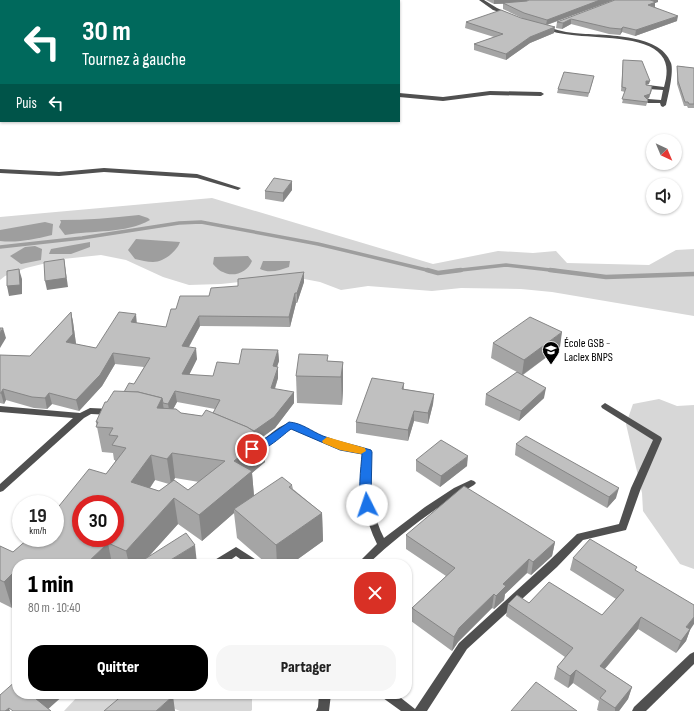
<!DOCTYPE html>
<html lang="fr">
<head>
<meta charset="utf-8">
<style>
  :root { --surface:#fff; --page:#f6f6f6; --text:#222; --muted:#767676; --accent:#000 }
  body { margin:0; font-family:"Sofia Sans Condensed",sans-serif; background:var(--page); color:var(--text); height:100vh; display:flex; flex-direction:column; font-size:15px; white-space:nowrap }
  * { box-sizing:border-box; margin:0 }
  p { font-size:13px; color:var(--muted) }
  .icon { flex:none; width:22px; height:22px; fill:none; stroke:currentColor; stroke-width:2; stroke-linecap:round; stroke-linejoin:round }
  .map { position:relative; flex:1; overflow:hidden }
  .drawer { position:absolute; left:12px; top:559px; width:400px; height:140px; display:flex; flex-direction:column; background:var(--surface); border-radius:16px; box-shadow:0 1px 3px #0004 }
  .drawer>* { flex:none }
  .hud { position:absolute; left:0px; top:0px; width:400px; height:122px; box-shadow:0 1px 3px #0004; background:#00695c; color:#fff; overflow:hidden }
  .needle { width:26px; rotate:136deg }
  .fabs { position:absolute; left:646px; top:134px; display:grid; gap:8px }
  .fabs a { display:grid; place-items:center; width:36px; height:36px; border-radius:50%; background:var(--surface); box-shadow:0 1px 3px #0004; font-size:20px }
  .speed { position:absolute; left:12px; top:495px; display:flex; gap:8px; font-size:20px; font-weight:700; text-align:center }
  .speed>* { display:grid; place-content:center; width:52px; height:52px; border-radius:50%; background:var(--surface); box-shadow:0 1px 3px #0004; line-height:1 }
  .speed small { font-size:10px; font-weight:400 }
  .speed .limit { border:6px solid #d22; background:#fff; color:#111 }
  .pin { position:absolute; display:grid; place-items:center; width:34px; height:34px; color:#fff; margin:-17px; border:2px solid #fff; border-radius:50%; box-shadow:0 1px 4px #0007 }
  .me { position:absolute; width:44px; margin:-22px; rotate:356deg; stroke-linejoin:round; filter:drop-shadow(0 0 3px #0008) }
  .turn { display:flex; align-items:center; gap:14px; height:84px; padding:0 16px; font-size:18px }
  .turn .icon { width:52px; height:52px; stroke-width:2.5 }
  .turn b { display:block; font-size:28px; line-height:34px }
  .then { display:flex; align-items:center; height:38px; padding:0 16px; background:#0003; gap:8px; font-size:15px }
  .round { display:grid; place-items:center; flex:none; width:42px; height:42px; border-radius:16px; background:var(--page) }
  .summary { display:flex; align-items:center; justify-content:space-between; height:68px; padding:0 16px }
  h1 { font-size:24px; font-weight:800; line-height:30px; color:var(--accent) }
  .primary-button { display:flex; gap:8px; margin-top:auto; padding:8px 16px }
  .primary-button a { flex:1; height:46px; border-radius:16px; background:var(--accent); color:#fff; font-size:16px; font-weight:800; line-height:46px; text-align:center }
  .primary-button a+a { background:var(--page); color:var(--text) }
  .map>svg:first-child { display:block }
</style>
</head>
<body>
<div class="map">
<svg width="694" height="711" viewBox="0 0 694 711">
  <rect width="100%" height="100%" fill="#fff"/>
  <g fill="#d7d7d7">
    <polygon points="212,198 433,264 498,251 533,253 556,251 567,263 649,265 676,250 694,249 694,316 552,292 521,289 461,288 432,291 368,286 341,290 320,282 299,278 276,278 221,284 189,285 163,277 126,260 101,255 63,259 26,268 5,276 0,280 0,217"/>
    <polygon points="659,399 677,406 694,405 694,569 680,564 643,511 642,493 626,424 633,404"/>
    <polygon points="80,694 139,694 120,711 64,711"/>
    <polygon points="160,694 252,694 252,710 251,711 180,711 175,709"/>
  </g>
  <g fill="#9e9e9e">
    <path d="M 139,215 L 148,218 L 150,220 C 125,234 93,230 65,235 L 59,227 L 61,222 L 60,220 C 86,220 112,218 139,215 Z"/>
    <path d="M 45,222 L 53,224 L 52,235 C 35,239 18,243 0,241 L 0,230 Z"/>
    <path d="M 136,239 L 180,242 C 177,251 164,262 153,262 C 147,262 141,260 135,259 L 128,250 Z"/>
    <polygon points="90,242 90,247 71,254 49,254 51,249"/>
    <polygon points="35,246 42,249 41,260 21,264 10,256 25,247"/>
    <path d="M 248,256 L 252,261 C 248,272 233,278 223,272 C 219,271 216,267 213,264 L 214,257 Z"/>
    <path d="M 263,261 L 290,261 L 289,267 C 280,270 270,274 260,269 Z"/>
  </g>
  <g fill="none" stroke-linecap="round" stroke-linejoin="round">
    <g stroke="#9e9e9e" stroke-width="3.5">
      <polyline points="0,247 82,238 179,223 201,222 318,244 431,271"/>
      <polyline points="452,271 506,265 559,271"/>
    </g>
    <g stroke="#9e9e9e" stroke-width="4.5">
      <polyline points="427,270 438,273 461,270"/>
      <polyline points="550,270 606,277 694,274"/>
    </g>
    <g fill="#505050" fill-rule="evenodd">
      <polygon points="223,0 227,0 228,1 224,1"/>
      <polygon points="479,0 484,0 497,8 510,14 508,15 493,10"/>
      <rect x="0" y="8" width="1" height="2"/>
      <path d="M 544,26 C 554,29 563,32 574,33 C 601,36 660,32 671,63 C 674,72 668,96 666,105 L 663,107 L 661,106 L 660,103 L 648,103 L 645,101 L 648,99 L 661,100 L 663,90 L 648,89 L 645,87 L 648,85 L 664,87 C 667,77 669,64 661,55 C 646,36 595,38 572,35 C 562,34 552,32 542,28 L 542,27 Z"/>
      <polygon points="490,91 541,92 544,94 541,96 490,95 443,101 399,97 399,93 443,97"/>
      <polygon points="104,168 197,174 241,188 238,190 197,178 104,172 59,176 0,173 0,169 59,172"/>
      <polygon points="605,403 661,437 662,439 641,488 626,530 583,540 557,567 467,649 427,711 401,711 383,698 381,694 396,694 415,709 459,643 549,561 577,534 619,524 631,488 653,440 602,408 601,406"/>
      <polygon points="0,406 80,413 90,408 112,409 116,412 112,415 91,414 84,418 3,491 0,492 0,484 73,418 0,412"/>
      <path d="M 292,423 C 304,425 313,433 324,437 C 339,443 355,445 370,450 L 371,452 C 371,482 370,511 384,538 L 425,507 L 454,488 L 471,480 L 474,481 L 476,483 L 474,485 C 436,507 400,534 368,564 L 357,564 L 377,544 C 362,513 361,488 362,454 L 326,444 L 292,429 C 277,431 267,455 250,450 L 249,448 C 252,444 258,443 262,440 C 272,434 279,424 292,423 Z"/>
      <polygon points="236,547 258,561 259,564 247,564 236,556 225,564 212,564 213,561"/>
      <polygon points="694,652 694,664 646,711 632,711 634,707 690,654"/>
      <polygon points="319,694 331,694 329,711 316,711 318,707"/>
    </g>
  </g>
  <g fill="#a5a5a5" fill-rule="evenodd">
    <polygon points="486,0 528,0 526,1 529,0 614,0 547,25 554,33 530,43 506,60 474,50 474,44 494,37 465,28 466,22 521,18 524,19 503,9 503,4 494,4"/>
    <polygon points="658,2 655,3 655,7 677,21 635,36 622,32 620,35 609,34 571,24 562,29 556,28 557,22"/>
    <polygon points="623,60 649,84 646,85 652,90 649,98 647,99 648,100 646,106 622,103 625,92 621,91"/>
    <polygon points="677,66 694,68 694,108 688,108 687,106 684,106 677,84"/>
    <polygon points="593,80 588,97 557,93 558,89"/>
    <polygon points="292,190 283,202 265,199 265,191"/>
    <path d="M 304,272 L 304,282 L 297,303 L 296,303 L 290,327 L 200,326 L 189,347 L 197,359 L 189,375 L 213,376 L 239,364 L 278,350 L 279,361 L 277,367 L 278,378 L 275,389 L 294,403 L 275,428 L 263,437 L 265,462 L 252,473 L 254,496 L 292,485 L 293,489 L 322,513 L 323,541 L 291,564 L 267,564 L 237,538 L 234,513 L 202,541 L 178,524 L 149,556 L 197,564 L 17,564 L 17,603 L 12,608 L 0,602 L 0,546 L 13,552 L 106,474 L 115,462 L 115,460 L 114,460 L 113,453 L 102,452 L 96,422 L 107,402 L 124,392 L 134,384 L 144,367 L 115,364 L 102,386 L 79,411 L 52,404 L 47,409 L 34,408 L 6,400 L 4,404 L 0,403 L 0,355 L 30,356 L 71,312 L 73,322 L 76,344 L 96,348 L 137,323 L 166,327 L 176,309 L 209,296 L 238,286 ZM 177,402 L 215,409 L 213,413 L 202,416 L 181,413 L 173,409 ZM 175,478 L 199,482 L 188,490 L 173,481 ZM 155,480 L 169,484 L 159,491 L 150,488 Z"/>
    <polygon points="493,343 560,347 523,375 544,398 519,421 485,405 486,394 517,372 491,358"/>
    <polygon points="328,361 343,362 343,389 342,405 297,403 296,376"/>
    <polygon points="404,383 404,389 434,394 433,404 428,424 414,421 408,441 356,433 356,422"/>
    <polygon points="516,444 616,498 607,508 515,455"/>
    <polygon points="416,460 467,466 440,487 416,471"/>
    <polygon points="406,535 555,542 552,556 531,575 527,573 505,594 504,600 494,609 492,608 458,642 452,651 411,621 412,608 446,576 406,549"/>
    <polygon points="573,558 636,571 690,630 686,641 676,653 638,629 605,669 632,687 628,699 619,711 599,711 597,710 599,701 573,683 568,688 554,679 557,667 565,657 506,616 508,604 529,603 602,615 616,599 570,570"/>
    <polygon points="407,602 409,603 408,618 407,620"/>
  </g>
  <g fill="#868686">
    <polygon points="494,0 528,0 525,2 494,4"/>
    <polygon points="600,0 614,0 546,25 547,20"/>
    <polygon points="650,0 658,0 658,2 655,3 655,7 648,5"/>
    <polygon points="678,16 677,21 635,36 636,30"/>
    <polygon points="571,19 571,24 562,29 563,23"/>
    <polygon points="555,27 554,33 530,43 506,60 506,54 530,37"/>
    <polygon points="623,27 622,32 620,35 621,29"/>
    <polygon points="646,81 650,81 649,84 645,85"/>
    <polygon points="652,86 649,98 644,101 644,96"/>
    <polygon points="292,181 292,190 283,202 283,193"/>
    <polygon points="64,259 68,287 47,290 45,281"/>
    <polygon points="19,269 22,279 22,294 9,296 7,286"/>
    <polygon points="304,272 304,282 297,303 297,293"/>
    <polygon points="295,293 296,303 290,327 289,317"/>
    <polygon points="71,312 73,322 76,344 66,342"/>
    <polygon points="136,314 137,325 131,322"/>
    <polygon points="199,316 200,326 183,357 182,346"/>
    <polygon points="3,328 6,338 0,348 0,333"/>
    <polygon points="562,332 560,347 522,375 524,360"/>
    <polygon points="196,348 197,359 184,385 182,374"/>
    <polygon points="278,350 279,361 273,377 273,366"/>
    <polygon points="113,353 115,364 102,386 79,411 76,400"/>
    <polygon points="343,362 343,389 342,405 341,377"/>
    <polygon points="278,367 278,378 271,399 271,388"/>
    <polygon points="546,388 544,398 519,421 521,411"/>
    <polygon points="3,389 6,400 4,404 1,393"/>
    <polygon points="175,391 177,402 170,415 168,404"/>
    <polygon points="294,392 294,403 275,428 252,444 251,433"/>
    <polygon points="49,393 52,404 47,409 45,398"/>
    <polygon points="434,394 433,404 428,424 428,413"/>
    <polygon points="162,398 166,423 157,408"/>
    <polygon points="414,411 414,421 408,441 408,430"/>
    <polygon points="263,437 265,462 252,473 254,496 234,509 234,513 202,541 199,515 234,461"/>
    <polygon points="172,453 175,478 171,484 167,459"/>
    <polygon points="151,455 155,480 136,508 131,482"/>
    <polygon points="468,456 467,466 440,487 441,476"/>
    <polygon points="619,488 616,498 607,508 609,497"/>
    <polygon points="174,498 178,524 142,564 129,564 126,551"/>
    <polygon points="322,513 323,541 291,564 277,564 276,545"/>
    <polygon points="555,542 552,556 531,575 533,562"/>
    <polygon points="108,543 112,564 86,564"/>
    <polygon points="195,545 197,564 164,564"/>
    <polygon points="529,559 527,573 505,594 504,600 494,609 496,596 503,584"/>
    <polygon points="17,569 17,603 12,608 4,582"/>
    <polygon points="494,594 492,608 458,642 452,651 454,637 459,628"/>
    <polygon points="409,603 408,618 407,620 408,604"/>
    <polygon points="641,617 638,629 597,678 600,666"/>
    <polygon points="694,617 694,624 690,630 686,641 676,653 681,641 686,627"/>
    <polygon points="576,670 573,683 568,688 570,676"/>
    <polygon points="632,687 628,699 619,711 615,711 615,708"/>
    <polygon points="28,694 65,694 46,711"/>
    <polygon points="173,696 175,711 156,711"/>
    <polygon points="9,708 10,711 5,711"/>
  </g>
  <g fill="#c0c0c0" stroke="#868686" fill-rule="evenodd">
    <polygon points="296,0 325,0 327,1 297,1"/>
    <polygon points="529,0 600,0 547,20 524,13 503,3 527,1"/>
    <polygon points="615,0 650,0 656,2 648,5 678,16 636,30 623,27 621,29 610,28 571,19 563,23 557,22"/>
    <polygon points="501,10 521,18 555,27 530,37 506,54 474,44 503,34 466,22"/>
    <polygon points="623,60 642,61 650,81 646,81 646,85 652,86 650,94 644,96 648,100 647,102 622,99 626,88 622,87"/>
    <polygon points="677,66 694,68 694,104 689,104 688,102 685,102 678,81"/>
    <polygon points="564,72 594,76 589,93 558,89"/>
    <polygon points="274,178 292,181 283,193 265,191"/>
    <polygon points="64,259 66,278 45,281 44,262"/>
    <polygon points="19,269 20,285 7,286 7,271"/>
    <polygon points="304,272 297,293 295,293 289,317 199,316 182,346 196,348 182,374 213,376 217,362 239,364 242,349 278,350 273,366 278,367 271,388 294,392 274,417 254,431 247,427 213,413 220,400 175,391 168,404 163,403 162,398 138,392 124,392 129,383 134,384 150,358 113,353 100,375 76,400 49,393 45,398 32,397 3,389 1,393 0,393 0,355 30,356 71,312 73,334 66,342 96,348 119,312 136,314 131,322 166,327 171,309 176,309 180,296 209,296 211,288 238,286 238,279"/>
    <polygon points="530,317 562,332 524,360 493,343"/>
    <polygon points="0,328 3,328 0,333"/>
    <polygon points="299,354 328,355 327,361 343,362 341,377 296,376"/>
    <polygon points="517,372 546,388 521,411 486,394"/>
    <polygon points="372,378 404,383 402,389 434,394 428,413 414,411 408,430 356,422"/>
    <path d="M 114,391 L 138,392 L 162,398 L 157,408 L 176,409 L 181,413 L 202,416 L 206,410 L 247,427 L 263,437 L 234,461 L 252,471 L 199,515 L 174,498 L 126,551 L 108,543 L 86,564 L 27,564 L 24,562 L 22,564 L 17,564 L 17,569 L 4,582 L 0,580 L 0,546 L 13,552 L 29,538 L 55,538 L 55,511 L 89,469 L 106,474 L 126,448 L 112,445 L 118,436 L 109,435 L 113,428 L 96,427 L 98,422 L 96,422 L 105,402 L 107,402 ZM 172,453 L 225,461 L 188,490 L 174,480 L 159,491 L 131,482 L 151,455 L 167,459 ZM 81,504 L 115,504 L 115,538 L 81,538 Z"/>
    <polygon points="526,436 619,488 609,497 516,444"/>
    <polygon points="441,440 468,456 441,476 416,460"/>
    <polygon points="282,477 292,485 289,487 322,513 276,545 234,509"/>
    <polygon points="464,486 555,542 533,562 529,559 503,584 506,586 496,596 494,594 459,628 454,637 412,608 455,568 406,535"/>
    <polygon points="186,533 195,545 164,564 137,564"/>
    <polygon points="590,539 637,567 635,570 694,605 694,617 686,627 690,629 681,641 641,617 600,666 632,687 615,708 600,698 606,691 576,670 570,676 557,667 573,648 508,604 517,595 529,603 549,582 602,615 624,590 573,558"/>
    <polygon points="17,680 17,694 30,694 51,711 13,711 9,708 5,711 0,711 0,695"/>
    <polygon points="536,682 577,711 511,711"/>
    <polygon points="124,694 170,694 173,696 156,711 104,711"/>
  </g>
  <path fill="#1a73e8" stroke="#114b97" d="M 289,422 C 302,423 311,431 323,436 C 338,442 355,445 371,450 L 372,452 L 371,496 L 373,505 L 371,507 L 363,507 C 357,495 361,468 362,454 L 340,450 L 291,429 C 280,437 263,455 249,451 L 247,449 L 249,446 L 257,444 Z"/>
  <polygon fill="#f59e0b" points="327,437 365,448 366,451 361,454 340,450 323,443 322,441"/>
  <defs>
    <symbol id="school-pin" viewBox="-11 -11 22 30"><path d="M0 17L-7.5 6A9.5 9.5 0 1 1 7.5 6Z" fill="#000" stroke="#fff"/><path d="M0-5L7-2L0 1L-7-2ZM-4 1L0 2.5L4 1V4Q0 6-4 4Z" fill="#fff"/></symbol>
  </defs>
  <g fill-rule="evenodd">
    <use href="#school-pin" x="541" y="340" width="20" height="27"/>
  </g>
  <g text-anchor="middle" stroke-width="4" stroke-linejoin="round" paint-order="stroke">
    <g font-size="12" fill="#000" stroke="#fff" text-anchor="start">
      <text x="564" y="347">École GSB -<tspan x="564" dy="14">Laclex BNPS</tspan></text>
    </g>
  </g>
</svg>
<div class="fabs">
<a><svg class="needle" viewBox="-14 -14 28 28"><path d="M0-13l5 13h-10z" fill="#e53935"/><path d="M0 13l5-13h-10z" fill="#767676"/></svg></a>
<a><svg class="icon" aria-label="sound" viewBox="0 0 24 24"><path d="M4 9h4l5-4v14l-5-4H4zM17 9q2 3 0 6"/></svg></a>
</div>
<div class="speed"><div>19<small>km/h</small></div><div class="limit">30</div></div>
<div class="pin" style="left:252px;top:449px;background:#d93025"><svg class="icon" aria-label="arrive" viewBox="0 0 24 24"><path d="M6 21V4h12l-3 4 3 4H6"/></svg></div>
<svg class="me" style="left:367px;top:505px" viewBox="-20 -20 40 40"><circle r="19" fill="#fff"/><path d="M0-13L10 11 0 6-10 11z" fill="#1a73e8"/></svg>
<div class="hud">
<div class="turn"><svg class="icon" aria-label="left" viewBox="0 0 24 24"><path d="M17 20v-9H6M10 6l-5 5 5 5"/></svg><div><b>30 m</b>Tournez à gauche</div></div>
<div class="then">Puis<svg class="icon" aria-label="left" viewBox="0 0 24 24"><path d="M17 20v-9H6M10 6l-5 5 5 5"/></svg></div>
</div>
<section class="drawer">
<div class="summary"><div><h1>1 min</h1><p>80 m · 10:40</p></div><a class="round" style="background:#d93025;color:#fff"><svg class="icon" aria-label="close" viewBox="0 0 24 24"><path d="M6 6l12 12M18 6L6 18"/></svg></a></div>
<div class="primary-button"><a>Quitter</a><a>Partager</a></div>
</section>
</div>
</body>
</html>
